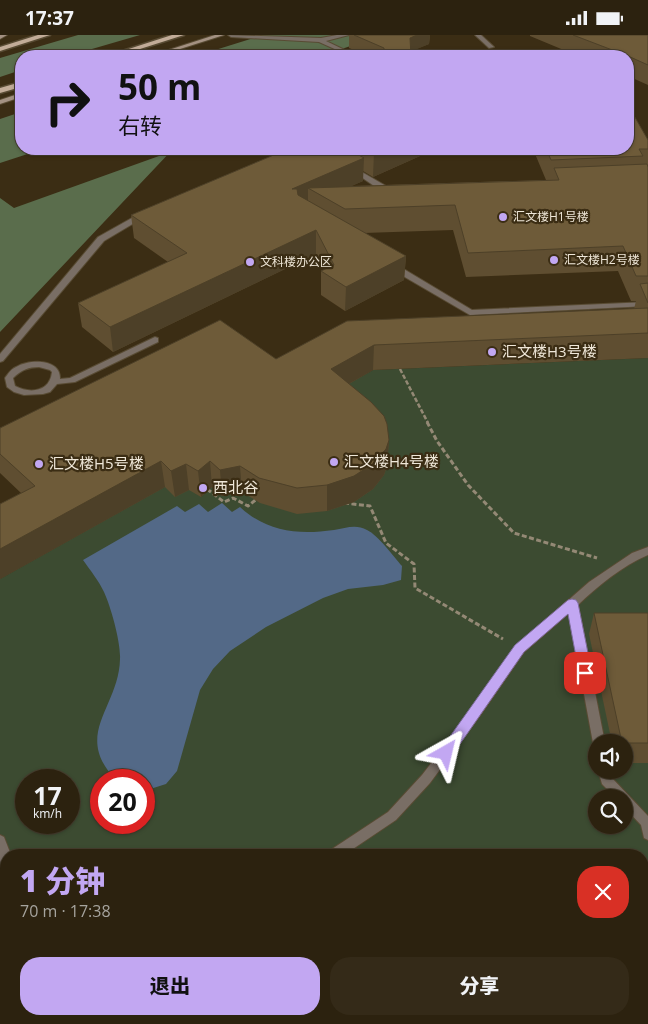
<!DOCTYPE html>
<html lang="zh">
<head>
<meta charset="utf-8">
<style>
  :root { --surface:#2c220f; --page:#342a18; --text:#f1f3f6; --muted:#a6a49e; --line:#483f2f; --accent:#c2a7f2 }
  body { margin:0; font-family:"Open Sans","Noto Sans SC",sans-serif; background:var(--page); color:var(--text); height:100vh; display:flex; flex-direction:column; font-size:19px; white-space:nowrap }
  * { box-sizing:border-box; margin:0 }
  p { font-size:16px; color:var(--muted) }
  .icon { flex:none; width:28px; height:28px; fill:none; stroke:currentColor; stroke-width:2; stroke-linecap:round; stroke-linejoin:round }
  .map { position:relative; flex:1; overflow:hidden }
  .panel { position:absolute; left:0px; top:814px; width:649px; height:176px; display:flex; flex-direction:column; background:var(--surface); border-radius:20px 20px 0 0; box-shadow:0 1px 4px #0004,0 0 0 1px var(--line) }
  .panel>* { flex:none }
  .hud { position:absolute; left:15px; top:15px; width:619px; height:105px; border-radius:20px; box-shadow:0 1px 4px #0004,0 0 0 1px var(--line); background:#c2a7f2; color:#111; overflow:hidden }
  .controls { position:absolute; left:588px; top:699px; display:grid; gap:10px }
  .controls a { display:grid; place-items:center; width:45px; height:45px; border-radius:50%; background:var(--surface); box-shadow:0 1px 4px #0004,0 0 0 1px var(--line); font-size:25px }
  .speed { position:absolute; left:15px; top:734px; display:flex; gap:10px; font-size:25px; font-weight:700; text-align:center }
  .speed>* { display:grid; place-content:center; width:65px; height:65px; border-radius:50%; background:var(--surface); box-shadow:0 1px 4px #0004,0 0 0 1px var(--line); line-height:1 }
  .speed small { font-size:12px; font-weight:400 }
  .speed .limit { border:8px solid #d22; background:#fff; color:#111 }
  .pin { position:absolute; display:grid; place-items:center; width:42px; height:42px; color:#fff; margin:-21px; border-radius:10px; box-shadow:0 2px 8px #0006 }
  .me { position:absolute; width:55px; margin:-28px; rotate:37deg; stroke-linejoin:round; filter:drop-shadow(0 0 4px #0008) }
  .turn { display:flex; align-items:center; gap:18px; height:105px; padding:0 20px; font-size:22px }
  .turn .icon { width:65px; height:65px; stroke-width:2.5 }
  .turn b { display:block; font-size:35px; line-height:42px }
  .round { display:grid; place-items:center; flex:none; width:52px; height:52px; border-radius:20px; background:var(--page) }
  .overview { display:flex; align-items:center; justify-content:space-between; height:85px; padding:0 20px }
  h1 { font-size:30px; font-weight:800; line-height:38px; color:var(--accent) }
  .cta { display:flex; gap:10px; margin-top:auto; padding:10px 20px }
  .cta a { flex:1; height:58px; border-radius:20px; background:var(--accent); color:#111; font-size:20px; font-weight:800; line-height:58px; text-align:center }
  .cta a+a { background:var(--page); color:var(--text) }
  .status { display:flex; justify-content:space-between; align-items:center; height:35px; padding:0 25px; background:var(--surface); direction:ltr }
  .status svg { height:14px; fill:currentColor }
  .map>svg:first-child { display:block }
</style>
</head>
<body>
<div class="status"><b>17:37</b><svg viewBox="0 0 49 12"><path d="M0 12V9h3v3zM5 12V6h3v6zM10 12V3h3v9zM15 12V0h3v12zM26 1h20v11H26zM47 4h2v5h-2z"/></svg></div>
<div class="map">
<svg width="648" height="989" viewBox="0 0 648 989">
  <rect width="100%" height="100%" fill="#3b2d14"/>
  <path fill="#3c4b31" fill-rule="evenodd" d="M 648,323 L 648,989 L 0,989 L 0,544 L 373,335 ZM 596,708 L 624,708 L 624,735 L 596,735 ZM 26,745 L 69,745 L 69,788 L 26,788 ZM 101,745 L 144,745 L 144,788 L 101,788 ZM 596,762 L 624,762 L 624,790 L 596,790 ZM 6,820 L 642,820 L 642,984 L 6,984 Z"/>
  <g fill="#5a6d4c">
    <polygon points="78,0 140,0 68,21 21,21 21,35 0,42 0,23"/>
    <polygon points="263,0 383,0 324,20 327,21 196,21"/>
    <polygon points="21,77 21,114 43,114 0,128 0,84"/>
    <polygon points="148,114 173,114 0,297 0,163 14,173 159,121"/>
  </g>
  <path fill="#536987" d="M 222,468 L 232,477 L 240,472 C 267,497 298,500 334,495 C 346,493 356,489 367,495 C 378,500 394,522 402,531 L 401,545 L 383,550 L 348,554 L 323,563 L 266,592 L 230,616 L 213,634 L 200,655 L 177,736 L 166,749 L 144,756 L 144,745 L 116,745 C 72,699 119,673 120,624 C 121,608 111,572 104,557 C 99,546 90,535 83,525 L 177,471 L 185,477 L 199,469 L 208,477 Z"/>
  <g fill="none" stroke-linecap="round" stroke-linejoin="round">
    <defs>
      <g id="lane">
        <polygon points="228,0 321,3 337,0 349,0 326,6 353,19 348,20 319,7 231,2"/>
        <polygon points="351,133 355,133 386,151 395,155 391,157 380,155 351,135"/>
        <polygon points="139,179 142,179 146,181 104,206 3,326 0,327 0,319 98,202"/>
        <path d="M 155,302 L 158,303 L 158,307 L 75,347 L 57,349 L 50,357 L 43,359 L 24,360 L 14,357 L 7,352 L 5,343 C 8,339 11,334 16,332 C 29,324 61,323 60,344 L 70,343 ZM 39,332 L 50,335 L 52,337 C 50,357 30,359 15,351 L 13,343 C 21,335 29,332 39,332 Z"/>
        <path d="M 648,512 L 648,520 C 622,531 598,551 578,570 L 605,708 L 596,708 L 596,712 L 593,708 L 569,578 L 524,617 L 479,682 L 430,748 L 396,785 L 344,820 L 327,820 L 329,816 L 388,777 L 422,740 L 471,676 L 516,611 L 589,547 L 632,518 Z"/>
        <polygon points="598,735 610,735 612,743 648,781 648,805 644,803 641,790 624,772 624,762 615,762 602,749"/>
        <polygon points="0,800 4,802 11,820 6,820 6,832 1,830 0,827"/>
      </g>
      <g id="street">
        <polygon points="475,0 481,0 494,12 489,13"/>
        <polygon points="391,230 397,230 472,275 648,267 648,271 470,280 391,234"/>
      </g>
      <g id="secondary">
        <polygon points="0,0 7,0 0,4"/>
        <polygon points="215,0 224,0 158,21 150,21"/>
        <polygon points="21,58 21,62 0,69 0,65"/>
      </g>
      <g id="primary">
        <polygon points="38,0 50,0 0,16 0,12"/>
        <polygon points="172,0 184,0 118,21 107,21"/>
        <polygon points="21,47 21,52 0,58 0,53"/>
      </g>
    </defs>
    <use href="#lane" stroke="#584b33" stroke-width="2"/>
    <use href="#street" stroke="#584b33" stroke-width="2"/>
    <use href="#secondary" stroke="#584b33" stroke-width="2"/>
    <use href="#primary" stroke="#584b33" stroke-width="3"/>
    <polyline stroke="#948975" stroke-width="2.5" stroke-dasharray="4.5 2" stroke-linecap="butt" points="400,334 428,388"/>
    <g stroke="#948975" stroke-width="3" stroke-dasharray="5 2.5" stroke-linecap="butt">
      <polyline points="427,387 437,406 468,450 514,498 597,523"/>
      <polyline points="207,454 224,467 233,463 248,471 258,463"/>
      <polyline points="344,468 370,471 386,508 414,529 415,553 503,604"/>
    </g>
    <g stroke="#948975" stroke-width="4" stroke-dasharray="6 3" stroke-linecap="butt">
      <polyline points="0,886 6,885"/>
      <polyline points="32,984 32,989"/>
    </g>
    <use href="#lane" fill="#796e65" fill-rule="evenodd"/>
    <use href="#street" fill="#796e65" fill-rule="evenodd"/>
    <use href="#secondary" fill="#a39182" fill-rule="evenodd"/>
    <use href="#primary" fill="#c2ac98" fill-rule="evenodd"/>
  </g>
  <g fill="#5f4e31">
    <polygon points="349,0 430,0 429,9 411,16 411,21 368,21 349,13"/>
    <polygon points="530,0 648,0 648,50 628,41 628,21 578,21 530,1"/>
    <polygon points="648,105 648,323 373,335 349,349 389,405 387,431 384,440 373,454 354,467 327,476 297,479 260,468 242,457 222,461 212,452 201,462 189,455 175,462 165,452 0,544 0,469 21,458 0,438 0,393 276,324 634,274 636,266 631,266 618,236 466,242 453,195 364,198 406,221 404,245 345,276 321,260 321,236 324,235 316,219 113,317 82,292 78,268 168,227 134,203 131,180 281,117 276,114 429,114 429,117 373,142 363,136 363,146 351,151 546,145 533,114 628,114"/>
    <polygon points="594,578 648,578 648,728 624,728 624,708 612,708 589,599"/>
  </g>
  <g fill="#4d4028">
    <polygon points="417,0 430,0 429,9 410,17 410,3"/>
    <polygon points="382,114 429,114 429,117 373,142 374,117"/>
    <polygon points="364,123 363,146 326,163 308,153 308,170 292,154"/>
    <polygon points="316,195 316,219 113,317 110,292"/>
    <polygon points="406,221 404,245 345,276 346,252"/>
    <polygon points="374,310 373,335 331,359 331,334"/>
    <polygon points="389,405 387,431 384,440 373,454 354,467 327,476 327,450"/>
    <polygon points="161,426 165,452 0,544 0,514"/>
    <polygon points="210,426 212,452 201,462 198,436"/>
    <polygon points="186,429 189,455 175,462 171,436"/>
    <polygon points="240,431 242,457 222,461 220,435"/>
  </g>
  <g fill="#6e5b39" stroke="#4d4028">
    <polygon points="354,0 417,0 410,3 411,21 384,21 384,13"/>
    <polygon points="573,0 648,0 648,30 628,21"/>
    <polygon points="628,70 648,105 648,114 639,114 643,121 551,125 546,114 628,114"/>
    <polygon points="288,114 348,114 364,123 292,154 297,154 298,160 406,221 346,252 321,236 334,230 316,195 110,292 78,268 187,218 131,180"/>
    <polygon points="367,114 382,114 374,117"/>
    <polygon points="647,129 648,132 648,241 636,241 623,211 468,218 455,170 345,174 308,153 559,145 554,133"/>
    <polygon points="648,248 648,268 640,249"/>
    <polygon points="648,273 648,298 374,310 331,334 371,367 384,381 387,389 389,405 386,414 374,428 354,441 327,450 297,453 259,443 240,431 220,435 210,426 198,436 186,429 171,436 161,426 0,514 0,469 35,451 0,419 0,393 220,285 276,324 347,286"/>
    <polygon points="594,578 648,578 648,708 622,708"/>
  </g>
  <polygon fill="#c2a7f2" stroke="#7e6d9d" points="572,564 576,565 578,568 592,638 590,641 581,641 579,638 568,579 524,617 451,722 446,724 441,722 439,718 441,714 515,610 568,565"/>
  <g fill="#c2a7f2" stroke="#3b2d14" stroke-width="2">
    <circle cx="503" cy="182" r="5"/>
    <circle cx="554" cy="225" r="5"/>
    <circle cx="250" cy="227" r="5"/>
    <circle cx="492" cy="317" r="5"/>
    <circle cx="334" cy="427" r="5"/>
    <circle cx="39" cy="429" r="5"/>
    <circle cx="203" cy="453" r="5"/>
  </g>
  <g text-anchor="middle" stroke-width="4.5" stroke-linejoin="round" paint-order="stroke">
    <g font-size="12" fill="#efe7d8" stroke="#3b2d14" text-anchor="start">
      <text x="513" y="186">汇文楼H1号楼</text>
      <text x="564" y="229">汇文楼H2号楼</text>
      <text x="260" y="231">文科楼办公区</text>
    </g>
    <g font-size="15" fill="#efe7d8" stroke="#3b2d14" text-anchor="start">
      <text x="502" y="322">汇文楼H3号楼</text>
      <text x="344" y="432">汇文楼H4号楼</text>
      <text x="49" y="434">汇文楼H5号楼</text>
      <text x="213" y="458">西北谷</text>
    </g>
  </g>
</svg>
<div class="controls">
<a><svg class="icon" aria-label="sound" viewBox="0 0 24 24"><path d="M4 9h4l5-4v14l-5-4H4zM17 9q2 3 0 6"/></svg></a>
<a><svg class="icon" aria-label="search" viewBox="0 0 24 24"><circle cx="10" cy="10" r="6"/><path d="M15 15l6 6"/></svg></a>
</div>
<div class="speed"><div>17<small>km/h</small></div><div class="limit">20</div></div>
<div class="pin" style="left:585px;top:638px;background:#d93025"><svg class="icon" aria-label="arrive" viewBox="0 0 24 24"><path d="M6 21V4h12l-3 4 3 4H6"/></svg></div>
<svg class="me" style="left:446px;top:718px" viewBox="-20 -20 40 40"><path d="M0-17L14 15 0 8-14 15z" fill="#c2a7f2" stroke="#fff" stroke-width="4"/></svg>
<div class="hud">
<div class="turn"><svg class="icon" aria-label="right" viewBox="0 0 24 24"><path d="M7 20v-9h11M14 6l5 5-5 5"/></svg><div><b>50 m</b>右转</div></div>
</div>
<section class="panel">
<div class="overview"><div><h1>1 分钟</h1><p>70 m · 17:38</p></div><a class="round" style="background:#d93025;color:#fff"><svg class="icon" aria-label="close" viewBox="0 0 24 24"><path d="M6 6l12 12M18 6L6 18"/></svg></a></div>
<div class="cta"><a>退出</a><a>分享</a></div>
</section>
</div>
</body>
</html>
